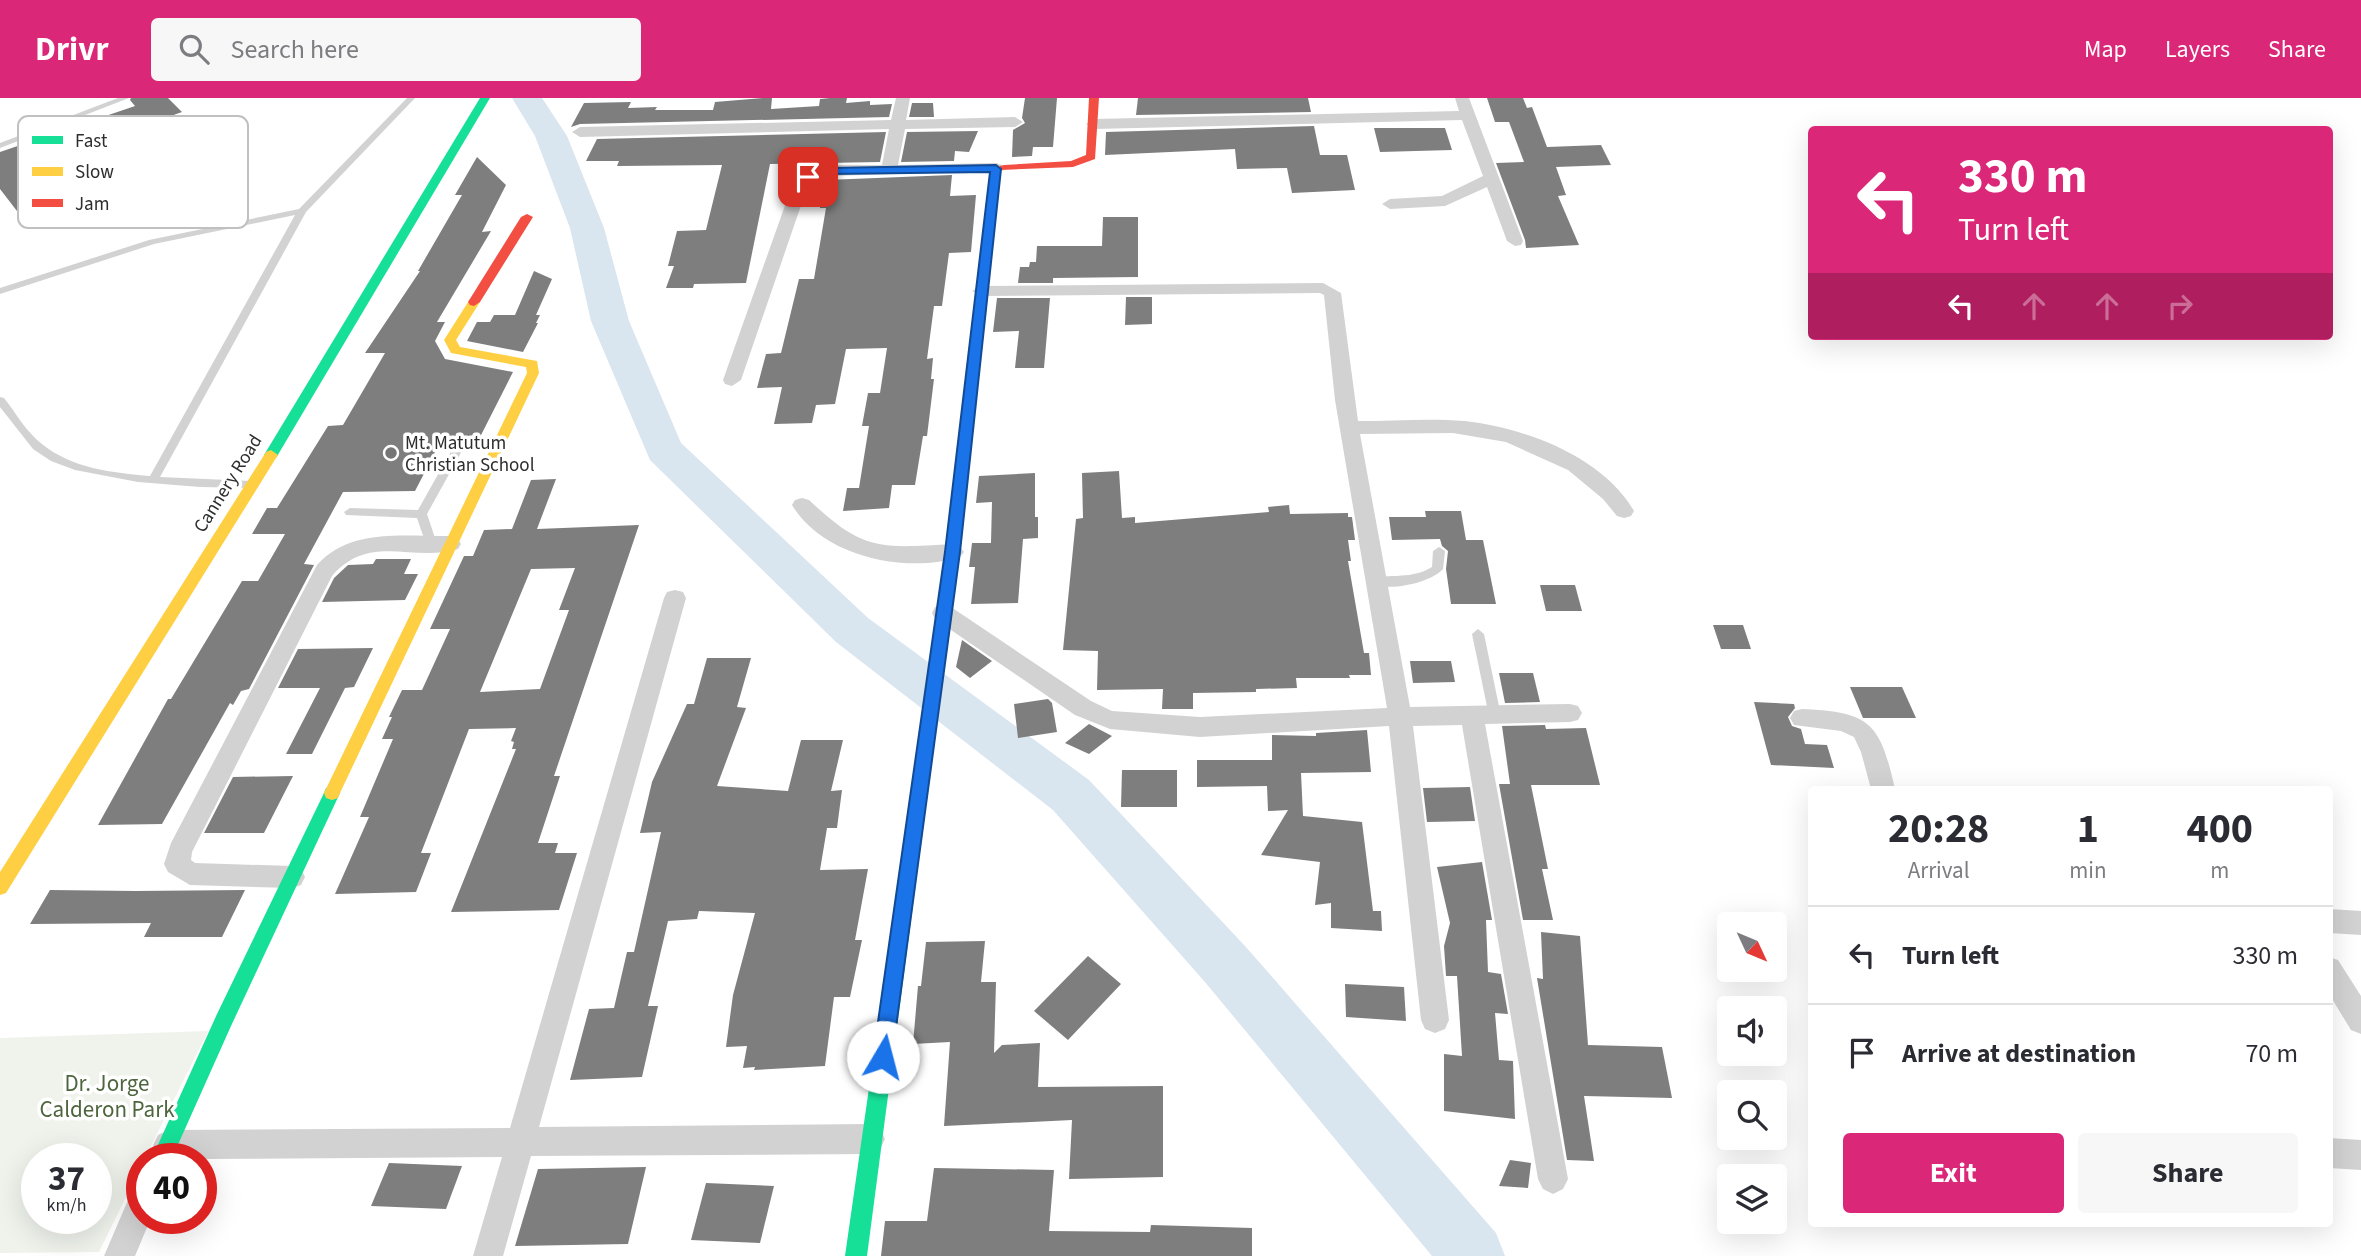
<!DOCTYPE html>
<html lang="en">
<head>
<meta charset="utf-8">
<style>
  :root { --surface:#fff; --page:#f7f7f7; --text:#2b2b33; --muted:#7c7c81; --line:#e1e1e2; --accent:#db2777 }
  body { margin:0; font-family:"Source Sans 3",sans-serif; background:var(--page); color:var(--text); height:100vh; display:flex; flex-direction:column; font-size:26px; white-space:nowrap }
  * { box-sizing:border-box; margin:0 }
  p { font-size:23px; color:var(--muted) }
  .icon { flex:none; width:38px; height:38px; fill:none; stroke:currentColor; stroke-width:2; stroke-linecap:round; stroke-linejoin:round }
  .map { position:relative; flex:1; overflow:hidden }
  .drawer { position:absolute; left:1808px; top:688px; width:525px; height:441px; display:flex; flex-direction:column; background:var(--surface); border-radius:7px; box-shadow:0 7px 28px #0002 }
  .drawer>* { flex:none }
  .guide { position:absolute; left:1808px; top:28px; width:525px; height:214px; border-radius:7px; box-shadow:0 7px 28px #0002; background:#db2777; color:#fff; overflow:hidden }
  .needle { width:46px; rotate:134deg }
  .fabs { position:absolute; left:1717px; top:814px; display:grid; gap:14px }
  .fabs a { display:grid; place-items:center; width:70px; height:70px; border-radius:7px; background:var(--surface); box-shadow:0 7px 28px #0002; font-size:35px }
  .speed { position:absolute; left:21px; top:1045px; display:flex; gap:14px; font-size:35px; font-weight:700; text-align:center }
  .speed>* { display:grid; place-content:center; width:91px; height:91px; border-radius:50%; background:var(--surface); box-shadow:0 7px 28px #0002; line-height:1 }
  .speed small { font-size:18px; font-weight:400 }
  .speed .limit { border:10px solid #d22; background:#fff; color:#111 }
  .pin { position:absolute; display:grid; place-items:center; width:60px; height:60px; color:#fff; margin:-30px; border-radius:14px; box-shadow:0 4px 10px #0006 }
  .me { position:absolute; width:77px; margin:-38px; rotate:8deg; stroke-linejoin:round; filter:drop-shadow(0 0 5px #0008) }
  .turn { display:flex; align-items:center; gap:24px; height:147px; padding:0 35px; font-size:32px }
  .turn .icon { width:91px; height:91px; stroke-width:2.5 }
  .turn b { display:block; font-size:49px; line-height:60px }
  .lanes { display:flex; align-items:center; height:66px; padding:0 35px; background:#0003; justify-content:center; gap:35px; direction:ltr }
  .lanes .off { opacity:.35 }
  .eta { display:flex; justify-content:space-evenly; align-items:center; height:119px; text-align:center }
  .eta b { font-size:42px; font-weight:700; line-height:49px }
  .action { display:flex; gap:14px; margin-top:auto; padding:14px 35px }
  .action a { flex:1; height:80px; border-radius:7px; background:var(--accent); color:#fff; font-size:28px; font-weight:700; line-height:80px; text-align:center }
  .action a+a { background:var(--page); color:var(--text) }
  ul { padding:0; list-style:none }
  li { display:flex; align-items:center; gap:21px; height:98px; padding:0 35px; border-top:2px solid var(--line) }
  li div { flex:1 }
  li b { display:block; font-size:26px }
  li em { font-style:normal }
  header { display:flex; align-items:center; gap:42px; box-sizing:border-box; height:98px; padding:0 35px; background:var(--accent); color:#fff }
  header strong { font-size:33px }
  nav { display:flex; gap:38px; margin-inline-start:auto; font-size:24px }
  .search { width:490px; height:63px; background:var(--page); display:flex; align-items:center; gap:18px; box-sizing:border-box; padding:0 24px; border-radius:7px; color:var(--muted); font-size:26px }
  .map>svg:first-child { display:block }
</style>
</head>
<body>
<header>
<strong>Drivr</strong>
<div class="search"><svg class="icon" aria-label="search" viewBox="0 0 24 24"><circle cx="10" cy="10" r="6"/><path d="M15 15l6 6"/></svg>Search here</div>
<nav><a>Map</a><a>Layers</a><a>Share</a></nav>
</header>
<div class="map">
<svg width="2361" height="1158" viewBox="0 0 2361 1158">
  <rect width="100%" height="100%" fill="#fff"/>
  <path fill="#eff3ec" fill-rule="evenodd" d="M 208,933 L 145,1060 L 142,1060 L 142,1066 L 99,1154 L 0,1155 L 0,940 ZM 37,1060 L 96,1060 L 96,1120 L 37,1120 Z"/>
  <g fill="none" stroke-linecap="round" stroke-linejoin="round">
    <polygon fill="#d9e5ef" fill-rule="evenodd" points="512,0 542,0 567,38 604,130 629,223 681,345 868,520 1089,682 1245,848 1496,1135 1505,1158 1432,1158 1205,884 1053,712 836,544 650,362 591,223 570,130 535,38"/>
  </g>
  <g fill="#7e7e7e" fill-rule="evenodd">
    <polygon points="131,0 168,0 182,14 140,29 179,69 27,126 0,91 0,54 135,8 130,2"/>
    <polygon points="763,0 772,0 771,11 819,8 820,1 830,0 847,0 846,5 870,3 870,7 892,6 889,19 580,26 571,29 584,5 631,4 628,10 657,9 655,12 713,12 715,4"/>
    <polygon points="1025,0 1057,0 1053,49 1033,49 1032,58 1012,59 1013,32 1025,25 1022,20"/>
    <polygon points="1138,0 1308,0 1311,14 1136,17"/>
    <polygon points="1487,0 1523,0 1527,10 1532,9 1547,49 1601,47 1611,67 1556,69 1566,97 1558,98 1579,147 1526,150 1525,142 1496,65 1524,64 1509,24 1495,24"/>
    <polygon points="912,5 933,5 934,19 909,19"/>
    <polygon points="1314,28 1320,57 1347,57 1355,92 1292,95 1287,70 1237,71 1235,51 1105,57 1106,34"/>
    <polygon points="1374,30 1445,30 1452,52 1380,54"/>
    <polygon points="978,33 969,54 955,53 954,63 901,64 907,34"/>
    <polygon points="886,34 880,64 770,66 746,185 694,186 693,190 666,190 674,168 668,168 677,133 706,132 722,67 617,68 619,63 586,63 597,41"/>
    <polygon points="477,59 506,87 482,134 491,133 437,224 445,224 435,243 445,261 513,274 478,343 441,343 415,393 343,394 304,466 314,467 249,591 241,593 233,607 230,605 162,726 98,727 168,601 171,601 242,483 258,483 285,436 252,436 267,410 277,410 328,328 343,327 385,255 365,255 420,173 418,173 462,97 455,97"/>
    <polygon points="952,77 950,98 976,97 971,154 949,155 942,208 934,208 927,261 933,260 931,281 934,281 927,338 923,338 915,387 892,387 889,410 843,413 847,390 859,390 869,328 862,328 868,295 880,295 887,250 846,251 835,306 816,307 812,325 774,326 782,289 757,290 766,256 781,255 799,181 814,181 826,110 820,110 826,82"/>
    <polygon points="1103,119 1138,119 1138,179 1053,180 1053,185 1018,185 1020,169 1029,169 1030,164 1036,164 1037,148 1102,148"/>
    <polygon points="534,173 552,181 536,217 540,217 536,225 538,225 523,254 467,243 477,224 490,224 494,217 515,217"/>
    <polygon points="1126,199 1152,199 1152,226 1125,227"/>
    <polygon points="997,200 1050,200 1044,270 1015,270 1019,233 993,234"/>
    <polygon points="1119,373 1122,420 1135,419 1135,425 1269,414 1268,409 1289,407 1290,416 1348,415 1348,419 1352,419 1355,442 1348,442 1351,463 1348,463 1364,555 1369,555 1371,577 1349,577 1350,580 1296,580 1297,590 1256,591 1256,594 1193,595 1193,611 1162,611 1163,591 1097,592 1098,553 1063,552 1076,421 1083,420 1082,375"/>
    <polygon points="1035,375 1035,419 1038,419 1038,440 1023,441 1018,505 971,506 975,469 969,469 972,445 991,445 992,404 976,405 979,378"/>
    <path d="M 556,381 L 537,431 L 639,427 L 554,678 L 560,678 L 538,745 L 558,745 L 555,755 L 577,755 L 559,812 L 451,814 L 516,651 L 512,651 L 514,644 L 511,643 L 516,630 L 469,631 L 421,755 L 431,755 L 416,794 L 335,796 L 369,719 L 360,719 L 393,641 L 382,641 L 392,619 L 389,619 L 402,592 L 422,592 L 450,531 L 430,531 L 464,458 L 473,458 L 484,432 L 512,431 L 531,382 ZM 575,470 L 559,512 L 569,512 L 540,591 L 480,594 L 531,471 Z"/>
    <polygon points="1425,413 1461,413 1466,442 1483,442 1496,506 1451,506 1446,471 1448,453 1442,448 1440,441 1392,442 1389,419 1426,419"/>
    <polygon points="376,461 411,461 404,476 418,476 405,502 322,504 334,480 348,467 373,466"/>
    <polygon points="1540,487 1575,487 1582,513 1546,513"/>
    <polygon points="1713,527 1743,527 1751,551 1721,551"/>
    <polygon points="962,542 992,563 970,580 956,569"/>
    <polygon points="373,550 354,589 345,590 312,656 286,656 320,590 278,590 298,551"/>
    <polygon points="707,560 751,560 737,609 746,610 717,688 788,693 801,642 843,642 831,693 842,692 837,730 827,730 820,772 868,771 855,842 862,842 850,899 834,899 825,968 754,972 755,969 743,970 747,948 726,949 733,897 755,815 699,813 697,821 668,823 648,908 658,908 642,979 570,982 589,911 614,910 627,854 634,854 661,734 640,735 652,684 687,606 694,606"/>
    <polygon points="1410,563 1451,563 1455,584 1413,585"/>
    <polygon points="1499,575 1533,575 1540,604 1505,605"/>
    <polygon points="1850,589 1902,589 1916,620 1863,620"/>
    <polygon points="1048,601 1052,605 1057,634 1018,640 1014,606"/>
    <polygon points="1754,604 1794,606 1795,610 1788,619 1792,628 1801,631 1805,646 1827,647 1834,670 1771,667"/>
    <polygon points="1089,626 1112,638 1089,656 1065,645"/>
    <polygon points="1545,627 1546,631 1586,630 1600,687 1531,687 1548,771 1542,771 1553,822 1523,822 1499,686 1510,686 1502,628"/>
    <polygon points="1367,632 1371,674 1301,675 1303,718 1362,724 1373,813 1381,813 1382,833 1331,830 1331,805 1315,807 1320,764 1261,757 1288,712 1268,713 1267,688 1197,689 1197,662 1272,662 1272,637 1316,638 1316,635"/>
    <polygon points="1122,672 1177,672 1177,709 1121,709"/>
    <polygon points="293,678 264,735 204,735 233,679"/>
    <polygon points="1470,689 1475,723 1427,724 1423,690"/>
    <polygon points="1482,764 1492,822 1486,822 1488,874 1501,876 1508,916 1495,915 1499,962 1513,963 1515,1021 1444,1013 1444,956 1462,958 1457,878 1446,878 1444,848 1450,825 1437,769"/>
    <polygon points="50,792 135,793 245,792 222,839 144,839 151,825 30,826"/>
    <polygon points="1541,834 1580,838 1588,947 1662,949 1672,1000 1584,998 1594,1063 1567,1062 1537,880 1543,881"/>
    <polygon points="985,843 981,884 996,884 994,955 1002,947 1040,945 1038,989 1163,988 1163,1079 1069,1081 1072,1022 944,1028 950,944 913,946 918,888 921,888 926,844"/>
    <polygon points="1088,858 1121,886 1068,942 1034,913"/>
    <polygon points="1345,886 1404,889 1406,923 1346,919"/>
    <polygon points="1510,1062 1531,1065 1528,1090 1499,1088"/>
    <polygon points="389,1065 462,1068 446,1111 371,1108"/>
    <polygon points="646,1069 628,1146 515,1148 538,1071"/>
    <polygon points="934,1070 1054,1072 1049,1133 1150,1134 1151,1127 1252,1130 1252,1158 881,1158 885,1123 927,1123"/>
    <polygon points="706,1085 774,1088 760,1145 691,1142"/>
  </g>
  <g fill="none" stroke-linecap="round" stroke-linejoin="round">
    <g fill="#d2d2d2" fill-rule="evenodd">
      <polygon points="118,0 129,0 0,50 0,45"/>
      <path d="M 407,0 L 415,0 L 306,114 L 160,379 L 251,383 L 256,387 L 255,390 L 200,389 L 138,384 L 75,372 L 51,363 L 33,351 L 0,309 L 0,299 L 4,300 C 16,315 26,334 42,346 C 71,370 113,375 150,378 L 295,117 L 154,146 L 0,196 L 0,190 L 149,142 L 299,111 Z"/>
      <polygon points="458,347 463,351 427,416 437,446 435,449 427,449 417,420 346,417 344,414 350,410 418,412 454,348"/>
      <path d="M 1439,449 L 1445,453 L 1443,471 C 1431,485 1383,496 1370,483 C 1380,474 1411,483 1432,469 L 1433,453 Z"/>
      <polygon points="1478,531 1484,536 1501,618 1499,622 1491,622 1489,618 1472,536"/>
    </g>
    <g fill="#d2d2d2" fill-rule="evenodd">
      <path d="M 896,0 L 910,0 L 906,22 L 1015,19 L 1023,24 L 1015,29 L 905,31 L 898,67 L 996,65 L 1002,67 L 1004,70 L 1002,73 L 830,78 L 814,82 L 808,87 L 741,282 L 732,288 L 725,286 L 723,282 L 793,85 C 812,61 855,68 882,67 L 889,31 L 580,39 L 572,34 L 580,29 L 891,22 Z"/>
      <polygon points="1455,0 1469,0 1523,143 1521,147 1515,148 1507,143 1487,89 1445,108 1390,111 1382,106 1390,101 1442,98 1483,78 1462,22 1094,31 1086,26 1094,21 1459,13"/>
      <path d="M 1323,185 L 1341,195 L 1358,323 C 1394,323 1429,320 1465,323 C 1525,330 1602,358 1634,413 L 1631,418 L 1624,420 L 1617,418 L 1603,401 L 1568,372 L 1506,344 L 1453,335 L 1360,336 L 1410,609 L 1570,606 L 1578,608 L 1582,615 L 1578,622 L 1570,624 L 1485,626 L 1568,1081 L 1563,1091 L 1553,1096 L 1543,1091 L 1538,1081 L 1462,627 L 1413,628 L 1449,922 L 1445,931 L 1435,935 L 1425,931 L 1421,922 L 1389,628 L 1200,639 L 1110,631 L 1075,617 L 935,521 L 932,515 L 935,509 L 943,507 L 951,509 L 1091,603 L 1112,613 L 1200,619 L 1387,610 L 1335,302 L 1324,197 L 1320,195 L 981,198 L 972,193 L 981,188 Z"/>
      <path d="M 802,400 L 809,402 C 864,454 880,450 953,446 L 960,449 L 964,454 L 960,459 C 906,476 823,459 792,407 L 795,402 Z"/>
      <path d="M 451,438 L 458,441 L 461,446 L 458,451 C 412,465 370,434 332,478 L 192,754 L 191,762 L 195,765 L 292,768 L 301,771 L 305,779 L 301,787 L 292,790 L 190,787 L 168,774 L 164,766 L 171,745 L 317,467 C 351,429 405,439 451,438 Z"/>
      <polygon points="675,492 683,494 686,500 539,1029 870,1026 880,1031 885,1041 880,1051 870,1056 531,1058 503,1158 473,1158 502,1059 201,1061 165,1060 158,1057 153,1047 158,1037 168,1032 510,1030 664,500 667,494"/>
      <path d="M 1802,611 C 1871,614 1880,625 1895,691 L 1871,691 L 1861,654 L 1854,639 L 1841,633 L 1794,627 L 1790,620 L 1794,613 Z"/>
      <polygon points="2329,811 2361,813 2361,837 2329,835"/>
      <polygon points="2329,859 2338,862 2361,898 2361,936 2351,932 2329,896"/>
      <polygon points="2329,1040 2361,1042 2361,1072 2329,1070"/>
      <polygon points="142,1091 142,1120 151,1120 135,1158 104,1158 131,1095"/>
    </g>
    <g fill="#16e098" fill-rule="evenodd">
      <polygon points="480,0 490,0 276,360 266,360 264,357"/>
      <polygon points="926,640 932,642 934,647 867,1158 845,1158 918,647 920,642"/>
      <polygon points="332,688 338,690 340,695 231,928 172,1060 152,1060 217,916 324,695 326,690"/>
    </g>
    <g fill="#ffcf43" fill-rule="evenodd">
      <polygon points="996,67 1009,70 1001,73 960,454 934,647 932,652 926,654 920,652 918,647 946,454 991,70"/>
      <polygon points="474,200 480,204 456,242 460,249 537,263 539,275 340,695 338,700 332,702 326,700 324,695 527,275 526,269 451,255 444,242 470,201"/>
      <polygon points="271,352 278,357 276,360 6,795 0,797 0,774 266,354"/>
    </g>
    <g fill="#f24e42" fill-rule="evenodd">
      <polygon points="1089,0 1099,0 1095,61 1073,69 1000,72 1000,68 1004,67 1071,63 1086,57"/>
      <polygon points="527,116 533,119 480,204 474,208 470,207 468,204 521,119"/>
    </g>
  </g>
  <polygon fill="#1a73e8" stroke="#114b97" stroke-width="2" points="996,67 1001,71 960,454 892,959 889,966 883,969 876,966 873,959 945,454 990,74 829,76 808,83 802,79 829,70"/>
  <circle fill="#767676" stroke="#fff" stroke-width="2.5" cx="391" cy="355" r="7"/>
  <g text-anchor="middle" stroke-width="7" stroke-linejoin="round" paint-order="stroke">
    <g font-size="19" fill="#2d2d2d" stroke="#fff" text-anchor="start">
      <text x="405" y="351">Mt. Matutum<tspan x="405" dy="22">Christian School</tspan></text>
    </g>
    <g font-size="19" fill="#2d2d2d" stroke="#fff">
      <text transform="translate(227 385) rotate(-58)" y="7">Cannery Road</text>
    </g>
    <g font-size="23" fill="#4e653e" stroke="#fff">
      <text x="107" y="993">Dr. Jorge<tspan x="107" dy="26">Calderon Park</tspan></text>
    </g>
  </g>
  <rect x="18" y="18" width="230" height="112" rx="10" fill="#fff" stroke="#c0c0c0" stroke-width="2"/>
  <rect x="32" y="38" width="31" height="8" fill="#16e098"/>
  <rect x="32" y="69" width="31" height="9" fill="#ffcf43"/>
  <rect x="32" y="101" width="31" height="8" fill="#f24e42"/>
  <g font-size="19" fill="#2d2d2d">
    <text x="75" y="49">Fast</text>
    <text x="75" y="80">Slow</text>
    <text x="75" y="112">Jam</text>
  </g>
</svg>
<div class="fabs">
<a><svg class="needle" viewBox="-14 -14 28 28"><path d="M0-13l5 13h-10z" fill="#e53935"/><path d="M0 13l5-13h-10z" fill="#7c7c81"/></svg></a>
<a><svg class="icon" aria-label="sound" viewBox="0 0 24 24"><path d="M4 9h4l5-4v14l-5-4H4zM17 9q2 3 0 6"/></svg></a>
<a><svg class="icon" aria-label="search" viewBox="0 0 24 24"><circle cx="10" cy="10" r="6"/><path d="M15 15l6 6"/></svg></a>
<a><svg class="icon" aria-label="layers" viewBox="0 0 24 24"><path d="M12 4l9 5-9 5-9-5zM3 14l9 5 9-5"/></svg></a>
</div>
<div class="speed"><div>37<small>km/h</small></div><div class="limit">40</div></div>
<div class="pin" style="left:808px;top:79px;background:#d93025"><svg class="icon" aria-label="arrive" viewBox="0 0 24 24"><path d="M6 21V4h12l-3 4 3 4H6"/></svg></div>
<svg class="me" style="left:883px;top:959px" viewBox="-20 -20 40 40"><circle r="19" fill="#fff"/><path d="M0-13L10 11 0 6-10 11z" fill="#1a73e8"/></svg>
<div class="guide">
<div class="turn"><svg class="icon" aria-label="left" viewBox="0 0 24 24"><path d="M17 20v-9H6M10 6l-5 5 5 5"/></svg><div><b>330 m</b>Turn left</div></div>
<div class="lanes"><svg class="icon" aria-label="left" viewBox="0 0 24 24"><path d="M17 20v-9H6M10 6l-5 5 5 5"/></svg><svg class="icon off" aria-label="ahead" viewBox="0 0 24 24"><path d="M12 20V5M6 11l6-6 6 6"/></svg><svg class="icon off" aria-label="ahead" viewBox="0 0 24 24"><path d="M12 20V5M6 11l6-6 6 6"/></svg><svg class="icon off" aria-label="right" viewBox="0 0 24 24"><path d="M7 20v-9h11M14 6l5 5-5 5"/></svg></div>
</div>
<section class="drawer">
<div class="eta">
<div><b>20:28</b><p>Arrival</p></div>
<div><b>1</b><p>min</p></div>
<div><b>400</b><p>m</p></div>
</div>
<ul>
<li><svg class="icon" aria-label="left" viewBox="0 0 24 24"><path d="M17 20v-9H6M10 6l-5 5 5 5"/></svg><div><b>Turn left</b></div><em>330 m</em></li>
<li><svg class="icon" aria-label="arrive" viewBox="0 0 24 24"><path d="M6 21V4h12l-3 4 3 4H6"/></svg><div><b>Arrive at destination</b></div><em>70 m</em></li>
</ul>
<div class="action"><a>Exit</a><a>Share</a></div>
</section>
</div>
</body>
</html>
